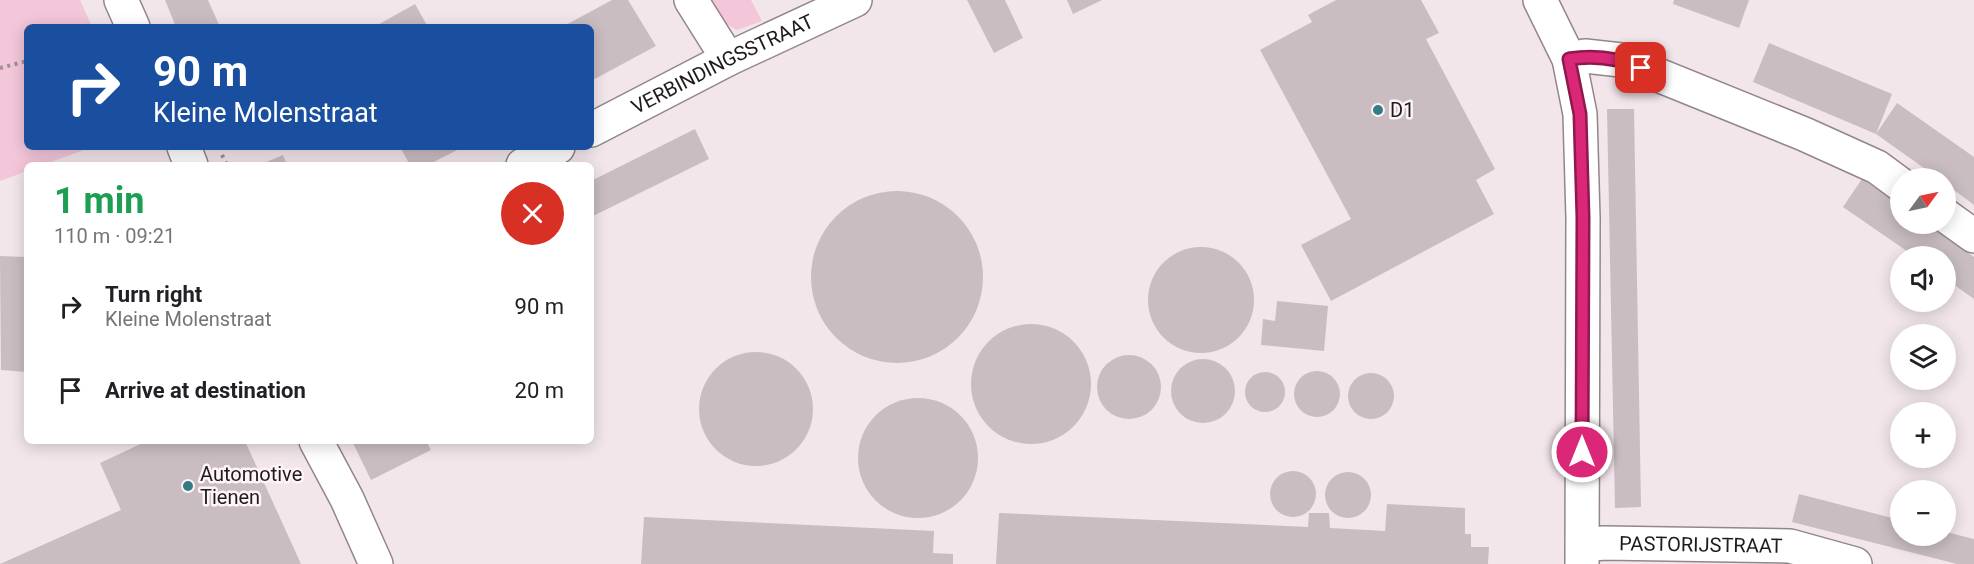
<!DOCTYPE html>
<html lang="en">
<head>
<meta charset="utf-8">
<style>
  :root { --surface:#fff; --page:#f2f2f2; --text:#202124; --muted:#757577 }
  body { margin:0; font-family:Roboto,sans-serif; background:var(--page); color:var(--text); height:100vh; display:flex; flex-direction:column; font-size:22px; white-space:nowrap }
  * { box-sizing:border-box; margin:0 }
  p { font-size:20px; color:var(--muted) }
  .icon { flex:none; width:33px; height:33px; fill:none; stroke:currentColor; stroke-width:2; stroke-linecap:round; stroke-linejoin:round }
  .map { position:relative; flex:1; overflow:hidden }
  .drawer { position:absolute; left:24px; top:162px; width:570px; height:282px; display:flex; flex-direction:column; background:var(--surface); border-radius:9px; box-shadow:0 3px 15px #0003 }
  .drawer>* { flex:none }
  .banner { position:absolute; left:24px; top:24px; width:570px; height:126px; border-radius:9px; box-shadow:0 3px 15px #0003; background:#1a4fa0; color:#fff; overflow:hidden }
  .needle { width:39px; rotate:57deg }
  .fabs { position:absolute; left:1890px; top:168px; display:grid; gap:12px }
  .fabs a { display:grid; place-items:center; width:66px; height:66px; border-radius:50%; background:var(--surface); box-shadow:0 3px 15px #0003; font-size:30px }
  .pin { position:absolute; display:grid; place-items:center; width:51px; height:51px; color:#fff; margin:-26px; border-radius:12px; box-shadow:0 3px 9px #0006 }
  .me { position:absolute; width:66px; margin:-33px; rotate:0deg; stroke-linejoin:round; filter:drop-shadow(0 0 4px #0008) }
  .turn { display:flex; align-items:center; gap:21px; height:126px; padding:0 30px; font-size:27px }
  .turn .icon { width:78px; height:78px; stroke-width:2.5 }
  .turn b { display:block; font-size:42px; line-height:51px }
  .round { display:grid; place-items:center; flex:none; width:63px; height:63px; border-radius:32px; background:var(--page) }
  .head { display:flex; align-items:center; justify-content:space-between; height:102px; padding:0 30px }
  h1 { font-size:36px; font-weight:700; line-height:45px; color:#1e9e55 }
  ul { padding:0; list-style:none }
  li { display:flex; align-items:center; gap:18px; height:84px; padding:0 30px }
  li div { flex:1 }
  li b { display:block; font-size:22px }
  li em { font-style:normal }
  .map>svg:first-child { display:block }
</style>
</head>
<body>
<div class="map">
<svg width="1974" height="564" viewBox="0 0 1974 564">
  <rect width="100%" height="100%" fill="#f2e6eb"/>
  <g fill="#f3c6d9">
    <polygon points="0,0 80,0 92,27 27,27 27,147 92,147 43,165 27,165 27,171 0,181"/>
    <polygon points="708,0 751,0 762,21 737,30 726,24"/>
  </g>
  <g fill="#c9bdc2">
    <polygon points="165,0 208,0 220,27 176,27"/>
    <polygon points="612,0 628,0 656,46 591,81 591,27 562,27"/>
    <polygon points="967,0 1005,0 1023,38 994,53"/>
    <polygon points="1067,0 1102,0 1073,14"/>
    <polygon points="1336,0 1421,0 1439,33 1426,39 1495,169 1476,180 1494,214 1331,301 1301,245 1351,219 1260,50 1312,22 1308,15"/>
    <polygon points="1674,0 1749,0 1739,28 1673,4"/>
    <polygon points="415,4 428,27 374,27"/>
    <polygon points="1769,43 1892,94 1876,134 1753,82"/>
    <polygon points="1897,103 1974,157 1974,205 1946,184 1946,178 1938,178 1876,134"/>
    <polygon points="1607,109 1634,109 1641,507 1615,508"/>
    <polygon points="695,129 709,159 591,217 591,181"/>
    <polygon points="400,147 463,147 428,165 410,165"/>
    <polygon points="283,155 287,165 259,165"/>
    <polygon points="1862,179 1900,205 1900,224 1926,224 1974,257 1974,299 1946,279 1946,256 1914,256 1843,207"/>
    <circle cx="897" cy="277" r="86"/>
    <circle cx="1201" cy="300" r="53"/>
    <polygon points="0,256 27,257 27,372 1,370"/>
    <polygon points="1277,301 1328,306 1324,351 1261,345 1263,319 1275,321"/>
    <circle cx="1031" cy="384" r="60"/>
    <circle cx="756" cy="409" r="57"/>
    <circle cx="1129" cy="387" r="32"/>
    <circle cx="1203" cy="391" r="32"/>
    <circle cx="1317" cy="394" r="23"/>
    <circle cx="1265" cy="392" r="20"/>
    <circle cx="1371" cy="396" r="23"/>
    <circle cx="918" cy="458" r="60"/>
    <polygon points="147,441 245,441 301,564 0,564 121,510 100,463"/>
    <polygon points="352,441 426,441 431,450 371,480"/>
    <circle cx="1293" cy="494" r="23"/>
    <circle cx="1348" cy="495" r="23"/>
    <polygon points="1799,494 1900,520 1900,536 1946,536 1946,532 1974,539 1974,564 1957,564 1792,522"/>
    <polygon points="1387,504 1465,508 1465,534 1471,534 1471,547 1489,547 1488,564 996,564 999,513 1308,527 1309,513 1329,513 1330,528 1385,531"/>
    <polygon points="644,517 934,531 933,553 953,554 953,564 641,564"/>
  </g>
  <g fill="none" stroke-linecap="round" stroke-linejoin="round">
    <defs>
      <g id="minor">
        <polyline points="691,0 728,59"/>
        <polyline points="1540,0 1569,59 1580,114 1583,218 1582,564"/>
        <polyline points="1569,59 1585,56 1621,60 1804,134 1877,167 1900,184"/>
        <path id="s1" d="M 591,130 L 728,59 L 855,0"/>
        <polyline points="523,165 558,147"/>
        <polyline points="1946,216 1974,236"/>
        <path id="s2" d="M 1583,545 L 1604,543 L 1790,546 L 1855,564"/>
      </g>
      <g id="major">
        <polyline points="121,0 133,27"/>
        <polyline points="184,147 191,165"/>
        <polyline points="316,441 347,499 376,564"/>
      </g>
    </defs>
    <use href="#minor" stroke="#92868b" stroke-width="36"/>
    <use href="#major" stroke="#92868b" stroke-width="36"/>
    <g stroke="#9b9396" stroke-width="4" stroke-dasharray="3 4.5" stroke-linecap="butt">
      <polyline points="0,68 27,61"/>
      <polyline points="222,155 227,165"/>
    </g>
    <use href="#minor" stroke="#fff" stroke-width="33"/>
    <use href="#major" stroke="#fff" stroke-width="33"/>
  </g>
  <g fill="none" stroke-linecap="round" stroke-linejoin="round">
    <defs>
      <path id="route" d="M 1582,452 L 1583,218 L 1580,114 L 1569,59 C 1594,55 1618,58 1641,68"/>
    </defs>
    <use href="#route" stroke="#8e194d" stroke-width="15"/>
    <use href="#route" stroke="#db2777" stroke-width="10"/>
  </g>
  <g fill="#347c84" stroke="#fef4f8" stroke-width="2">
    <circle cx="1378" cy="110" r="6"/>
    <circle cx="188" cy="486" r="6"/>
  </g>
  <g text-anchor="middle" stroke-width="5" stroke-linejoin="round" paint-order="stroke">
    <g font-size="20" fill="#1f1b1d" stroke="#fef4f8">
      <text dy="7" stroke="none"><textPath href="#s1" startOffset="147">VERBINDINGSSTRAAT</textPath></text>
      <text dy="7" stroke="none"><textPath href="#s2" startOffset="118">PASTORIJSTRAAT</textPath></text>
    </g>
    <g font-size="20" fill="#1f1b1d" stroke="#fef4f8" text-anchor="start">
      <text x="1390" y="117">D1</text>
      <text x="200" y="481">Automotive<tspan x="200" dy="23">Tienen</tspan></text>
    </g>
  </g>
</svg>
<div class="fabs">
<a><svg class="needle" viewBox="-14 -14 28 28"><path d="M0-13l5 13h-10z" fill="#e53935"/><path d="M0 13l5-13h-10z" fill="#757577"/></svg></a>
<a><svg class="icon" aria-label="sound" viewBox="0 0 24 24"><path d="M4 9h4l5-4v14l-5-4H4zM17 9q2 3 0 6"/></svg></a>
<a><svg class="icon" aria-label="layers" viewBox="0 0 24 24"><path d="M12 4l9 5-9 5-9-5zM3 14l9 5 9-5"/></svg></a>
<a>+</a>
<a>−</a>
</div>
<div class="pin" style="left:1641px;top:68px;background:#d93025"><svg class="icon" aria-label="arrive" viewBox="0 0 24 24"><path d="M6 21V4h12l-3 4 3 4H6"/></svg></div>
<svg class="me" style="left:1582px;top:452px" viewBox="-20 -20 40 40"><circle r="17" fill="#db2777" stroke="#fff" stroke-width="3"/><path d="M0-11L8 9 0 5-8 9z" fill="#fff"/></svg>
<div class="banner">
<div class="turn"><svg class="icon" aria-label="right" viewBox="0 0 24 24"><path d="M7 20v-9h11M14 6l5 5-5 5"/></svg><div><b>90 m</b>Kleine Molenstraat</div></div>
</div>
<section class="drawer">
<div class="head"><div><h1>1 min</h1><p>110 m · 09:21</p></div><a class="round" style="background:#d93025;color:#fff"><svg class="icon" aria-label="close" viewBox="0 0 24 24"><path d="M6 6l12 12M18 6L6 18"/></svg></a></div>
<ul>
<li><svg class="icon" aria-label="right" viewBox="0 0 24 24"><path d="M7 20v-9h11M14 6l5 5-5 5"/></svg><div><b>Turn right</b><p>Kleine Molenstraat</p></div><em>90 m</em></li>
<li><svg class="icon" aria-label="arrive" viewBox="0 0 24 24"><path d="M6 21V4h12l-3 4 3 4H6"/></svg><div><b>Arrive at destination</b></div><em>20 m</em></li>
</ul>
</section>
</div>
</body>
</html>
